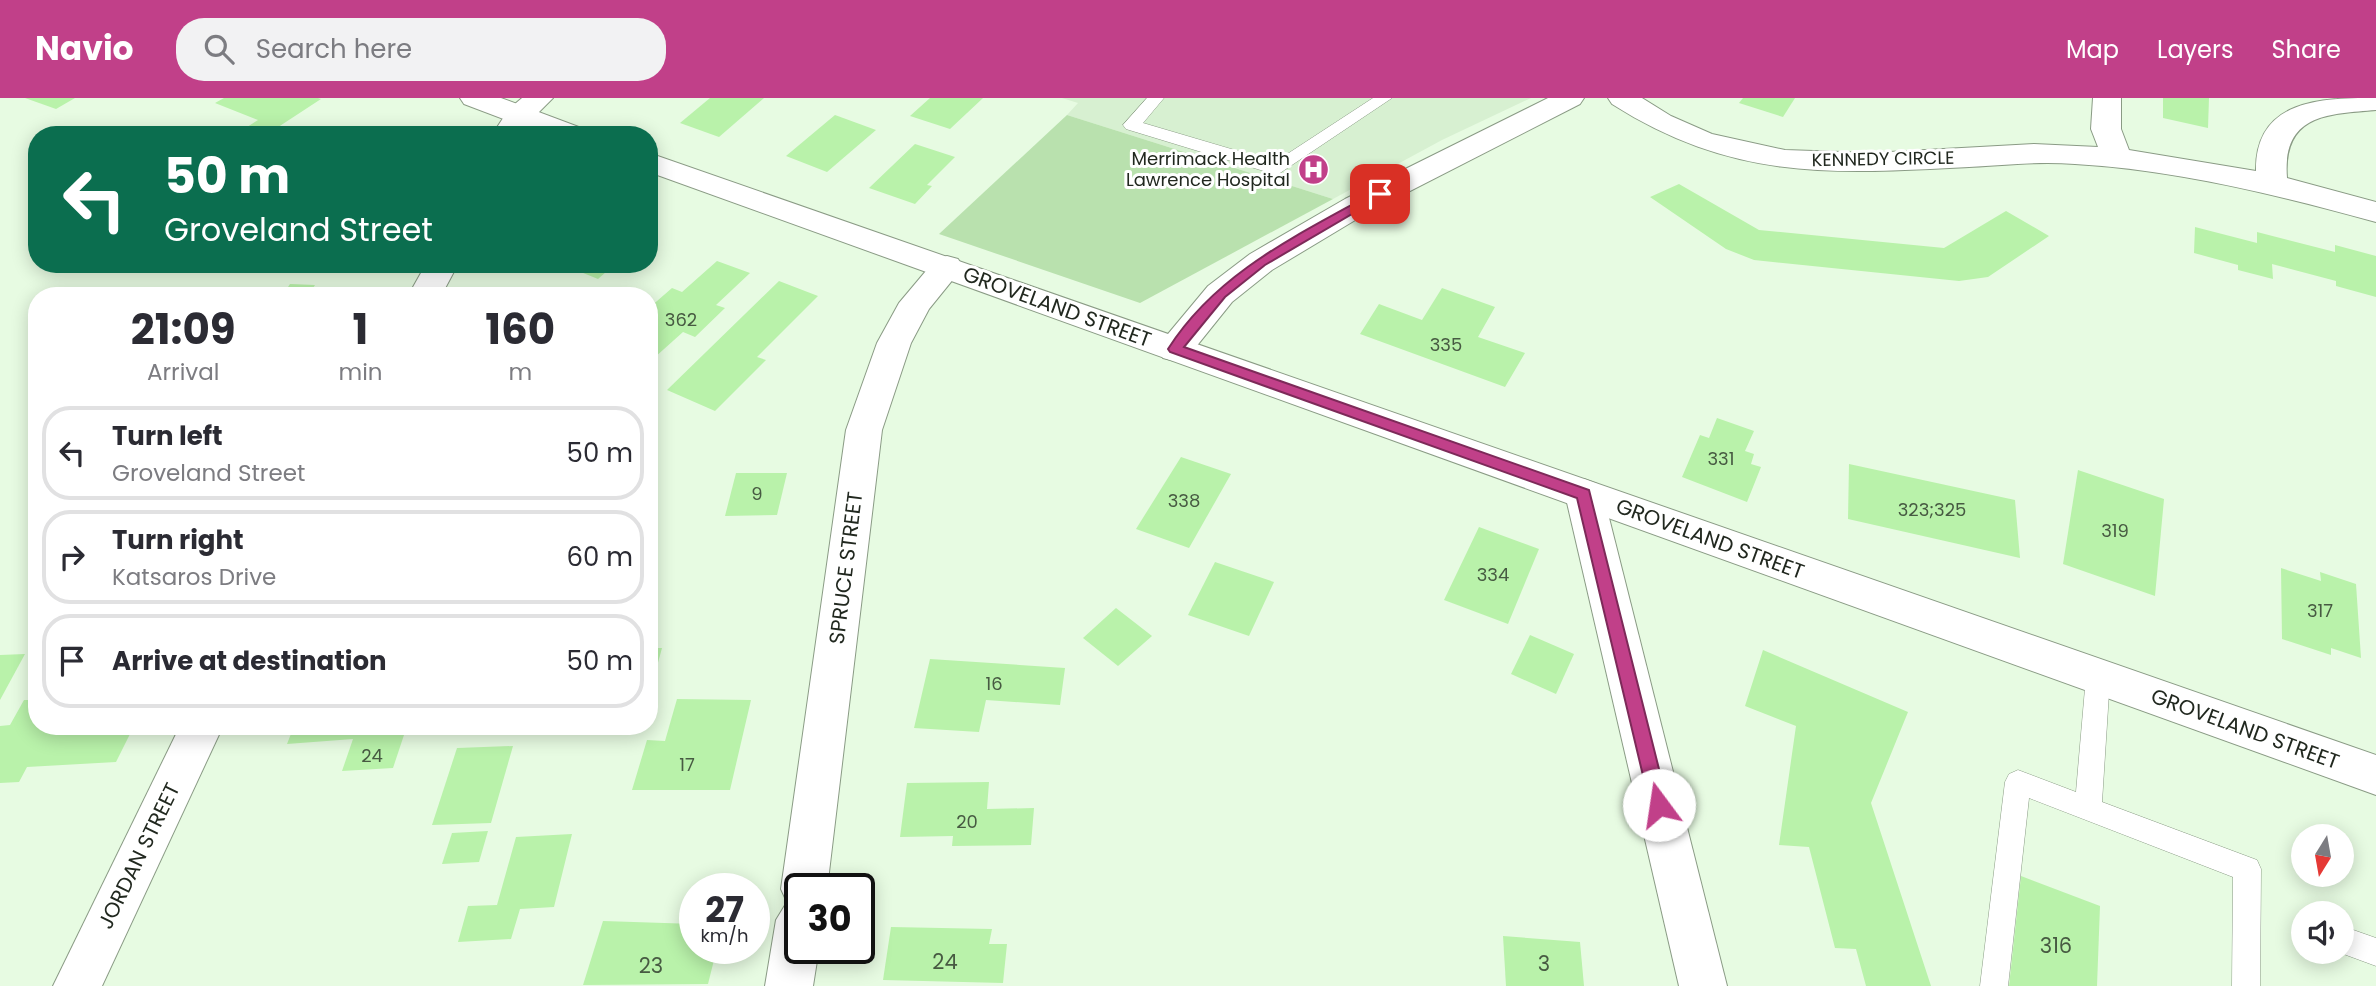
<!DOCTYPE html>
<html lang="en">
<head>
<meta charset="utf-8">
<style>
  :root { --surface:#fff; --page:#f2f2f3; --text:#2b2b33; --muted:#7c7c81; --line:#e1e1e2; --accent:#c14089 }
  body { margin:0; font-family:Poppins,sans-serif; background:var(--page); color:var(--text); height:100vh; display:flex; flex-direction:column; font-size:26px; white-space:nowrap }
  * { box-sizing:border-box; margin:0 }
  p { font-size:23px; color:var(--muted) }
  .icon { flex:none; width:38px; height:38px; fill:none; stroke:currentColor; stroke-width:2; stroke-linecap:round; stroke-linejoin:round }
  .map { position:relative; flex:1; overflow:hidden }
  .sheet { position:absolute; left:28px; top:189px; width:630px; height:448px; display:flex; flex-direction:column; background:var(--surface); border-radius:28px; box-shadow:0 4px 18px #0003 }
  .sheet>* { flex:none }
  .banner { position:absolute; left:28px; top:28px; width:630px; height:147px; border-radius:28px; box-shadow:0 4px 18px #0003; background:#0b6e4f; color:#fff; overflow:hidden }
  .needle { width:46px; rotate:191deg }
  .tools { position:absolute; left:2291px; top:726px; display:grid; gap:14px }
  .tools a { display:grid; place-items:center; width:63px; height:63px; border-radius:50%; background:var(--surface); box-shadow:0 4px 18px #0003; font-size:35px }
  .speed { position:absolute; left:679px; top:775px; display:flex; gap:14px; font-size:35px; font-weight:700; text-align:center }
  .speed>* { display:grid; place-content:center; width:91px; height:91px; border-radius:50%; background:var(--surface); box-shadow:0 4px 18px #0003; line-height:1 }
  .speed small { font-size:18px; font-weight:400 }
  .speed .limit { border:4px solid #111; border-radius:10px; background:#fff; color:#111 }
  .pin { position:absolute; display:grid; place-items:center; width:60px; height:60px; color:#fff; margin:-30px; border-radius:14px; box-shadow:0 4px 10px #0006 }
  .me { position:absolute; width:77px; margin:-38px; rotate:346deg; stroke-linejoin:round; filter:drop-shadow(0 0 5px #0008) }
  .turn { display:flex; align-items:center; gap:24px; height:147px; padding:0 21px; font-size:32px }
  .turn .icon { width:91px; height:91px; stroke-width:2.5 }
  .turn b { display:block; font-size:49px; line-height:60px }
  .eta { display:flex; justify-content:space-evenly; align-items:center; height:119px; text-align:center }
  .eta b { font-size:42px; font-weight:700; line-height:49px }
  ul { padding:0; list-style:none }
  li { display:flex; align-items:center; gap:21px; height:94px; margin:0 14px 10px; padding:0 7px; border:4px solid var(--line); border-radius:28px }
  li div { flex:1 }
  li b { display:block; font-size:26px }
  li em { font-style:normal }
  header { display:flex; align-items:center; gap:42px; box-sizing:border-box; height:98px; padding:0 35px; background:var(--accent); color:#fff }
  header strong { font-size:33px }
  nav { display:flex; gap:38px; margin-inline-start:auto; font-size:24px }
  .search { width:490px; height:63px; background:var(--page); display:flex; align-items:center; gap:18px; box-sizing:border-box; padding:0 24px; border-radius:28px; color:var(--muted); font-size:26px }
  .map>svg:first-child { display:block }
</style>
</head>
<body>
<header>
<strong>Navio</strong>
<div class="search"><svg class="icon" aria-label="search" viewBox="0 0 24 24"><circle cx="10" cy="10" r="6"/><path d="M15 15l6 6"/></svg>Search here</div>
<nav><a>Map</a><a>Layers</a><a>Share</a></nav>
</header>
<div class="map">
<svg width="2376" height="888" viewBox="0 0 2376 888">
  <rect width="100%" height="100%" fill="#e7fbe2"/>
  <polygon fill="#d7f0d1" points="1062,0 1531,0 1442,42 1333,101 1067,17 1078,5"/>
  <polygon fill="#b9e1ae" points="1067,17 1333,101 1140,205 939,136"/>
  <g fill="#b9f2aa">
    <polygon points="25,0 75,0 56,11"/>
    <polygon points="224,0 318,0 321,1 266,37 251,37 241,33 258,22 215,5"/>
    <polygon points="710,0 764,0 719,39 680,25"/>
    <polygon points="930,0 983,0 950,31 910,18"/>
    <polygon points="1743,0 1795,0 1783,19 1739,5"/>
    <polygon points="2163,0 2209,0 2208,30 2163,20"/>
    <polygon points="835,17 876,32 827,74 786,58"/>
    <polygon points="405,28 426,37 391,37"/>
    <polygon points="915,46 955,59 927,87 932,88 915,106 869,90"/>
    <polygon points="1679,86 1759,132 1944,150 2006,113 2049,138 1988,179 1959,183 1754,162 1726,151 1650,99"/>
    <polygon points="2195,129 2257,145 2257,134 2335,154 2335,147 2376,158 2376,199 2336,188 2336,183 2272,166 2273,181 2238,172 2238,167 2194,155"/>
    <polygon points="717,163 750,175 716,207 725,210 695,239 683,234 654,260 649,258 649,210 672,190 682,194"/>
    <polygon points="561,166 615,166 598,181"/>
    <polygon points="779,183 818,198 757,259 766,262 715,313 667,292"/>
    <polygon points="290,186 315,187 308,198 282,198"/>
    <polygon points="1442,190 1495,209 1478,239 1525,255 1505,289 1360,236 1379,206 1422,222"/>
    <polygon points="1717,320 1754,333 1745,353 1754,356 1751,366 1761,369 1747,404 1682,379 1700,337 1709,340"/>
    <polygon points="1181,359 1231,376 1189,450 1136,431"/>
    <polygon points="1849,366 2015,402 2020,460 1848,421"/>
    <polygon points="2078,372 2164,401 2155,498 2063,466"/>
    <polygon points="736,375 787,375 777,417 725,418"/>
    <polygon points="1479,429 1539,451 1508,526 1444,502"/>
    <polygon points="1215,464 1274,484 1249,538 1188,517"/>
    <polygon points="2281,470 2321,483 2320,474 2356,486 2361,560 2331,550 2331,557 2282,541"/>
    <polygon points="1116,510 1152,538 1118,568 1083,540"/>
    <polygon points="1530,537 1574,556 1556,596 1511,576"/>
    <polygon points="649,550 662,550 650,594 649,593"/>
    <polygon points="1763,552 1908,614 1871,705 1931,888 1866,888 1856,851 1835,850 1809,749 1779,747 1796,628 1745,608"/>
    <polygon points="25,556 0,602 0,557"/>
    <polygon points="930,561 1065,570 1060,607 986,602 979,634 914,630"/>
    <polygon points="677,601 751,602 730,692 632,692 647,642 665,643"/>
    <polygon points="24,602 37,602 37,628 134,628 116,664 27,669 19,684 0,685 0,628 10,627"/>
    <polygon points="294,628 407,628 393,670 342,673 353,641 287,646"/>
    <polygon points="513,648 491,725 432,727 457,650"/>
    <polygon points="989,684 987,711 1034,710 1031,747 952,748 953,738 900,739 907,685"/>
    <polygon points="488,733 479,764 442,766 452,735"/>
    <polygon points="572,736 554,809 520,811 511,841 458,844 468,808 497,807 516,739"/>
    <polygon points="2021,778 2100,808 2097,888 2009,888"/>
    <polygon points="603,823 695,826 695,850 717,850 708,886 583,887"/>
    <polygon points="891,829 992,831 989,846 1007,846 1003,885 883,882"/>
    <polygon points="1503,838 1580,844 1584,888 1506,888"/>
  </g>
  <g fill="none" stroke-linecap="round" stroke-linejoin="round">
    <defs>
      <g id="lane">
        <polygon points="1147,0 1164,0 1143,25 1275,64 1373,0 1392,0 1277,77 1126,31 1123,27"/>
        <polygon points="2098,568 2107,572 2110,579 2102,704 2257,762 2261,771 2260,888 2232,888 2233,779 2029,700 2008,888 1980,888 2005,684 2009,676 2018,672 2076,694 2086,579 2089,572"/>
        <polygon points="2342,828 2376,840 2376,868 2338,854 2342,854"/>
      </g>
      <g id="street">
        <polygon points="522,0 553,0 530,23 521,37 492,37 509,11"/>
        <polygon points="1548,0 1584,0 1580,6 1367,115 1272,172 1232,204 1187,260 1175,263 1163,260 1158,251 1163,242 1208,188 1250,156 1345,101"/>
        <path d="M 1608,0 L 1642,0 L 1671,18 L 1712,36 L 1785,52 L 1871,55 L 2034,46 L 2098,49 L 2091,31 L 2093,0 L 2121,0 L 2121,31 L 2129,52 L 2256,73 C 2255,1 2322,0 2376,0 L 2376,12 C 2326,16 2282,17 2287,80 L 2376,104 L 2376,124 C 2277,97 2178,72 2075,66 C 2039,63 2005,67 1969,69 C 1832,76 1733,83 1612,6 Z"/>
        <polygon points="947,158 958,161 963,169 929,211 911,245 882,332 827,791 800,791 800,850 819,850 813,888 765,888 776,822 787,804 781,791 846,332 877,245 899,205 936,161"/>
        <polygon points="426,166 458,166 441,198 408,198"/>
        <polygon points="1584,381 1597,386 1603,396 1727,888 1679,888 1565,396 1571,386"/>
        <polygon points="180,628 223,628 102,888 53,888"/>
      </g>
      <g id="secondary">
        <polygon points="460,0 501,0 584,31 588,37 546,37 464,6"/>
        <polygon points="649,55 2376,657 2376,697 649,74"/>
      </g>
    </defs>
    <use href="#lane" stroke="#8a9b85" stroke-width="1"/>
    <use href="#street" stroke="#8a9b85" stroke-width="2"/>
    <use href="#secondary" stroke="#8a9b85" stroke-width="2"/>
    <use href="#lane" fill="#fff" fill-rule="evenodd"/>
    <use href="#street" fill="#fff" fill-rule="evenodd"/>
    <use href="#secondary" fill="#fff" fill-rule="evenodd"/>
  </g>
  <path fill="#c14089" stroke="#7d2a59" stroke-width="2" d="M 1375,94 L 1386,96 L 1265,167 L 1225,199 L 1184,249 L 1589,392 L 1668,707 L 1666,713 L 1659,715 L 1653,713 L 1650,707 L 1577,400 L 1170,254 L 1168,251 C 1217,174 1298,137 1375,94 Z"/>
  <defs>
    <symbol id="hospital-disc" viewBox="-11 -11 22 22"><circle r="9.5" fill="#c14089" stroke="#fff"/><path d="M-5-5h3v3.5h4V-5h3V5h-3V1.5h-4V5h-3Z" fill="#fff"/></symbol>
  </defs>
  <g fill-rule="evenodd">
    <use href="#hospital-disc" x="1296" y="54" width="35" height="35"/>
  </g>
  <g text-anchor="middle" stroke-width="6" stroke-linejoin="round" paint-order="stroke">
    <g font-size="18" fill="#21281f" stroke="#fff" text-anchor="end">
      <text x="1290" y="67">Merrimack Health<tspan x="1290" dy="21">Lawrence Hospital</tspan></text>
    </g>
    <g font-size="18" fill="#21281f" stroke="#fff">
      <text transform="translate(1883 61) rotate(-1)" y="6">KENNEDY CIRCLE</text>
    </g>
    <g font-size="18" fill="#475a42">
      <text x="681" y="228">362</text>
      <text x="1446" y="253">335</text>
      <text x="1721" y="367">331</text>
      <text x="757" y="402">9</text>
      <text x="1184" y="409">338</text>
      <text x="1932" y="418">323;325</text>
      <text x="2115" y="439">319</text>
      <text x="1493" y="483">334</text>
      <text x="2320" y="519">317</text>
      <text x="994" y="592">16</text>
      <text x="372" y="664">24</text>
      <text x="687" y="673">17</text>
      <text x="967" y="730">20</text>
    </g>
    <g font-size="21" fill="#21281f" stroke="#fff">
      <text transform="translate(1057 209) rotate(20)" y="7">GROVELAND STREET</text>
      <text transform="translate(1710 441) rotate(20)" y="7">GROVELAND STREET</text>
      <text transform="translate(846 470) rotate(-83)" y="7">SPRUCE STREET</text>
      <text transform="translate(2245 631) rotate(20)" y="7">GROVELAND STREET</text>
      <text transform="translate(139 758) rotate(-64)" y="7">JORDAN STREET</text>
    </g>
    <g font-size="21" fill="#475a42">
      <text x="2056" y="855">316</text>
      <text x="945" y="871">24</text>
      <text x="1544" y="873">3</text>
      <text x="651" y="875">23</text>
    </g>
  </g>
</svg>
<div class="tools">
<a><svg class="needle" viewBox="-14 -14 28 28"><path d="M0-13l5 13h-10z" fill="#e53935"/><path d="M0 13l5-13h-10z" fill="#7c7c81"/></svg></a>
<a><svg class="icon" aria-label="sound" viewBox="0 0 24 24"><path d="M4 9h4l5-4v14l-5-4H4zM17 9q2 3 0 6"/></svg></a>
</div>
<div class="speed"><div>27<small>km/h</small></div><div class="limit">30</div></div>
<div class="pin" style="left:1380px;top:96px;background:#d93025"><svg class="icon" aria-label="arrive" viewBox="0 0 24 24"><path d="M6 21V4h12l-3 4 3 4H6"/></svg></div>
<svg class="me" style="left:1659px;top:707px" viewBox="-20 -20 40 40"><circle r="19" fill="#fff"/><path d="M0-13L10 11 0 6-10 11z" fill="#c14089"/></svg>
<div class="banner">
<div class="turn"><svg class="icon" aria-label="left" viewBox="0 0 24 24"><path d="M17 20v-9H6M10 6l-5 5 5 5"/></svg><div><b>50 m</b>Groveland Street</div></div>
</div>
<section class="sheet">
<div class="eta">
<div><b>21:09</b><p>Arrival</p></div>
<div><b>1</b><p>min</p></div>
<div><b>160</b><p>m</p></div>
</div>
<ul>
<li><svg class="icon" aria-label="left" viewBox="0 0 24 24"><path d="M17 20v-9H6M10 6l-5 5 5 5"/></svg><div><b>Turn left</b><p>Groveland Street</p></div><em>50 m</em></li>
<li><svg class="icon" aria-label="right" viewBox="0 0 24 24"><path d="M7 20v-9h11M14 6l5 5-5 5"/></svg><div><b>Turn right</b><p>Katsaros Drive</p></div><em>60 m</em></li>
<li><svg class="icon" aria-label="arrive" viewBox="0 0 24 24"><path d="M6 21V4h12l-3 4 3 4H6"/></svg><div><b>Arrive at destination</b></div><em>50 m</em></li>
</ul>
</section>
</div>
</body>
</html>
